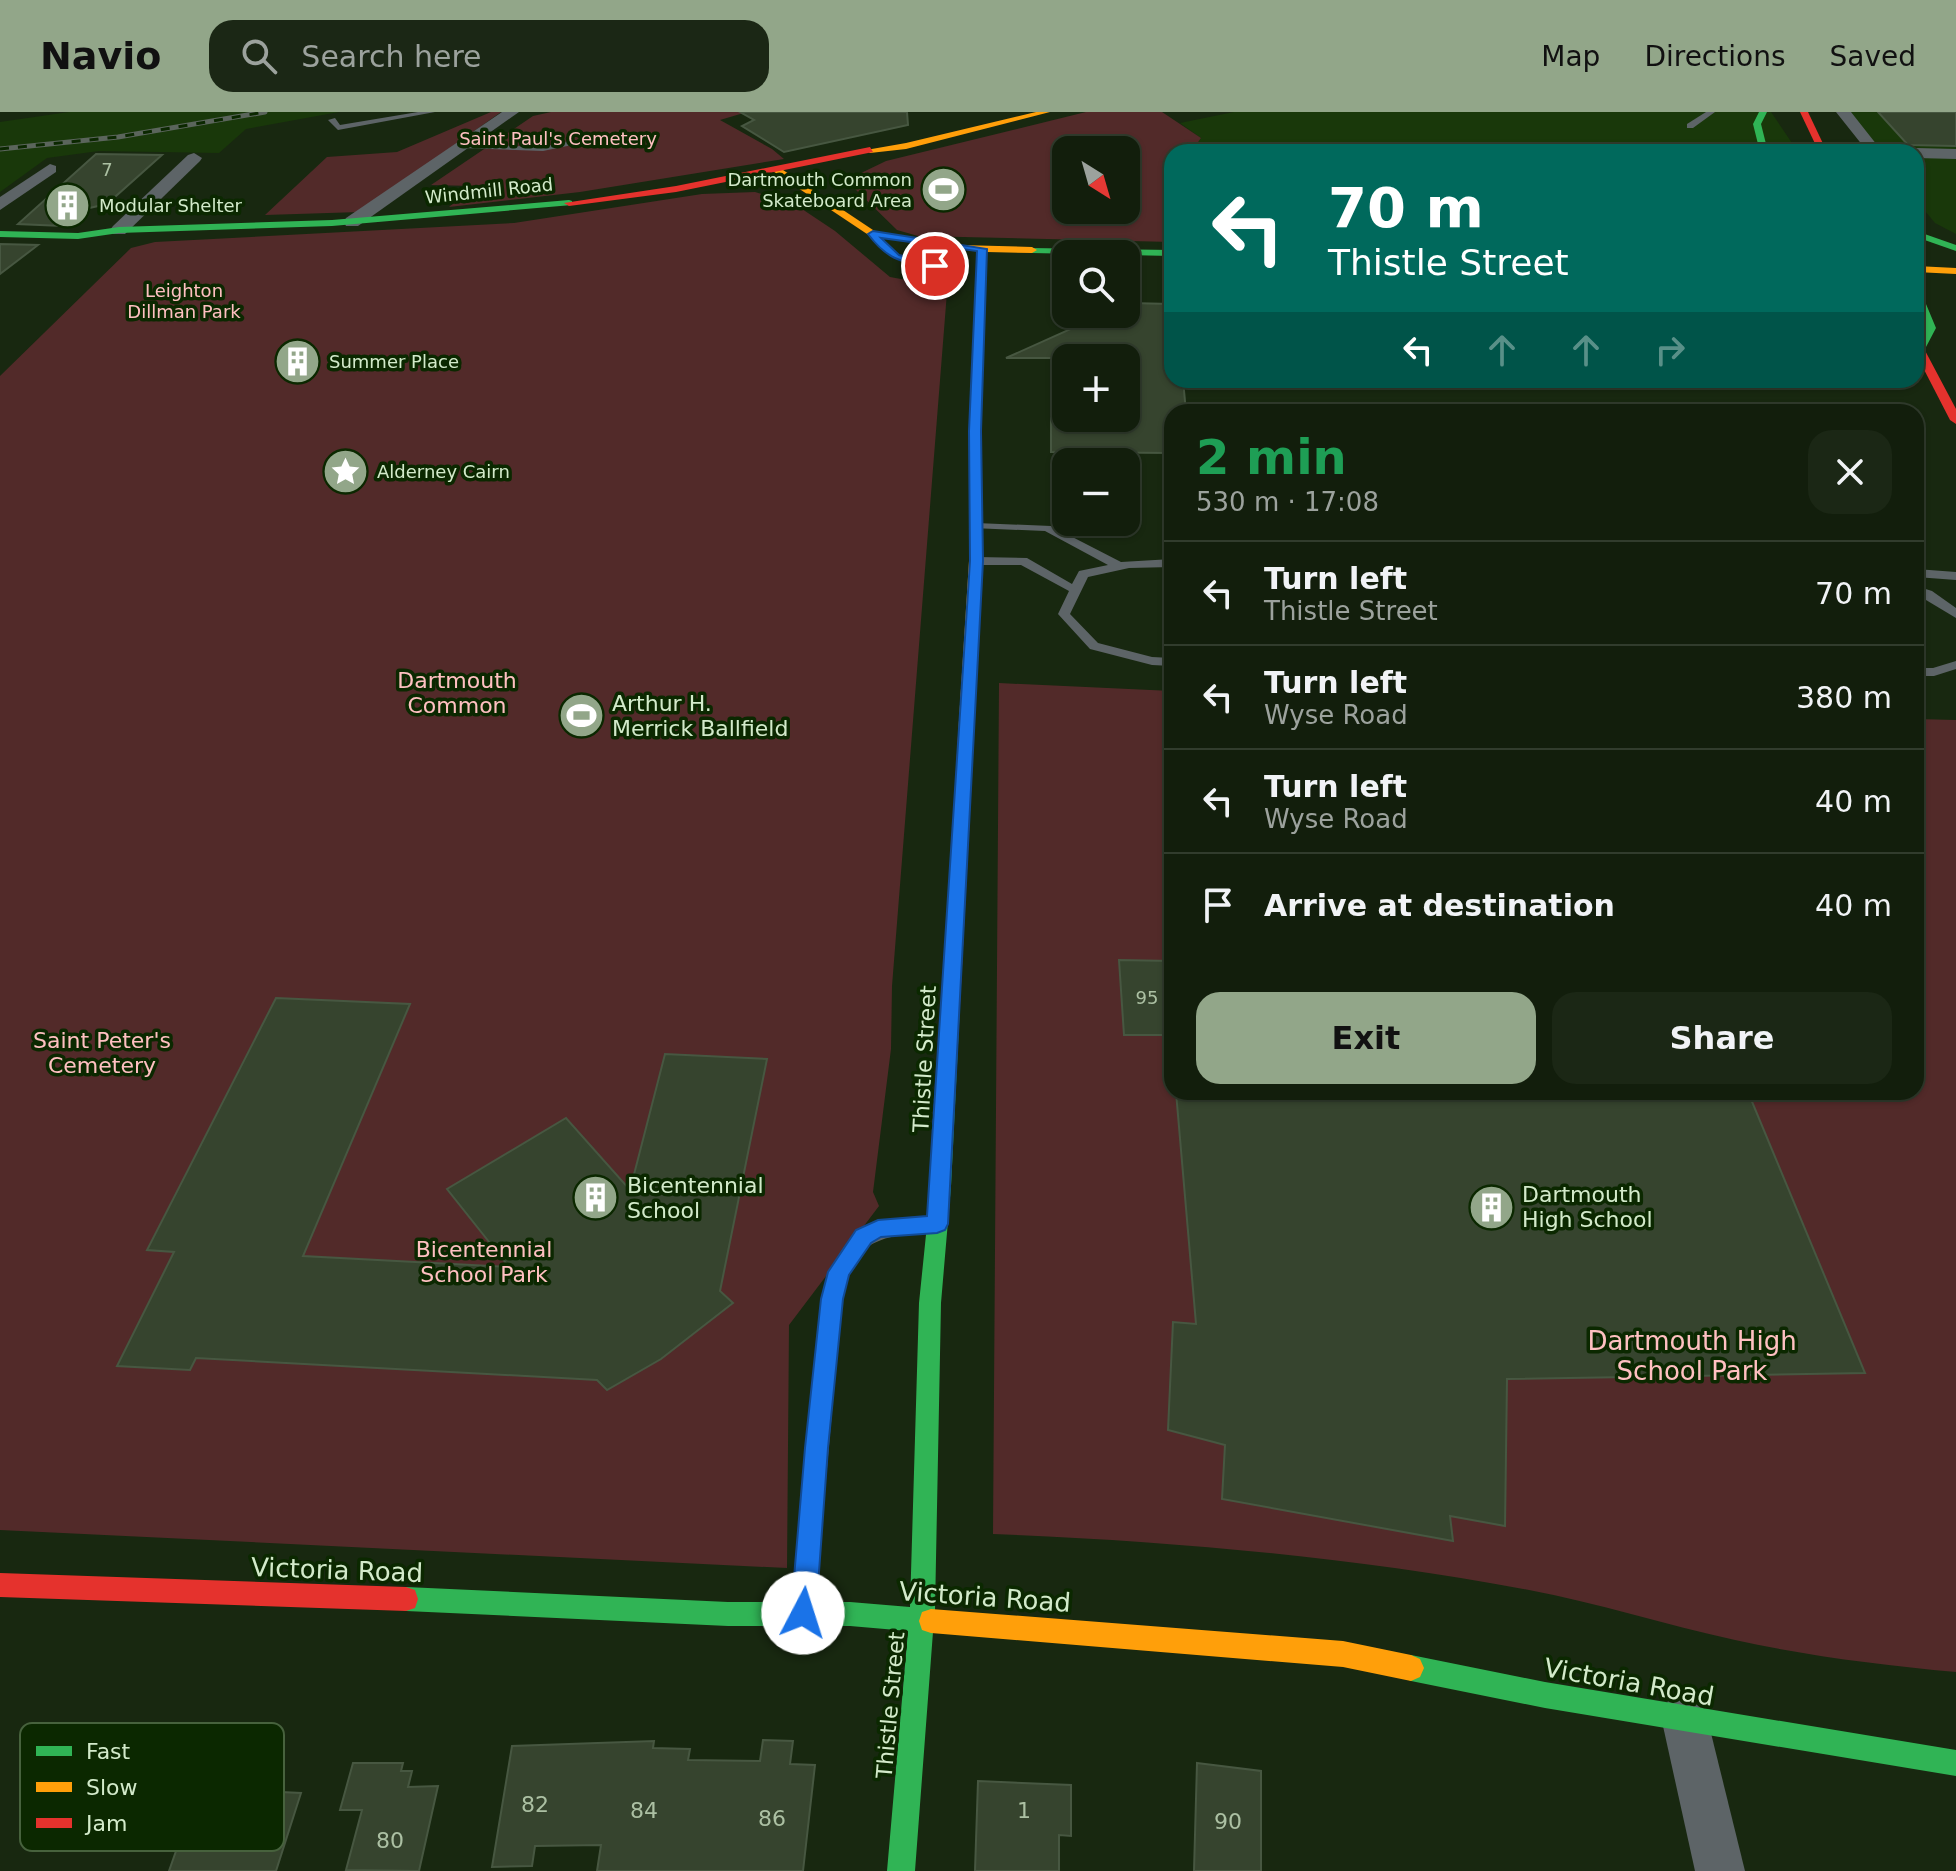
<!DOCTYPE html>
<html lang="en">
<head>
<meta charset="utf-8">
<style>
  :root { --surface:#121e0c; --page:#1b2715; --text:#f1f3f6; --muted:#9ca29d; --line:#313c2d; --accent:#92a689 }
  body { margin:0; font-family:"DejaVu Sans",sans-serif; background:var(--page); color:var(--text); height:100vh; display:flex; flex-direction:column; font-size:30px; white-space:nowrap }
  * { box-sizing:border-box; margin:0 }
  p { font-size:26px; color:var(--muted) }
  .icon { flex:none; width:44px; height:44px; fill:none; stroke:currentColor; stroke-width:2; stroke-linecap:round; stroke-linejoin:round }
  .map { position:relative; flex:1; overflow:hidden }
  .panel { position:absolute; left:1164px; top:292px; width:760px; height:696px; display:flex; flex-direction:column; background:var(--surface); border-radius:24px; box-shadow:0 2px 6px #0004,0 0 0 2px var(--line) }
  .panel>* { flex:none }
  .top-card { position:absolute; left:1164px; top:32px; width:760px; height:244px; border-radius:24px; box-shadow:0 2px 6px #0004,0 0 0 2px var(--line); background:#00695c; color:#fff; overflow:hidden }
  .needle { width:52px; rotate:143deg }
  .fabs { position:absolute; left:1052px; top:24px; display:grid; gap:16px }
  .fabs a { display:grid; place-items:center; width:88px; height:88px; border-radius:16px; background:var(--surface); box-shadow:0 2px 6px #0004,0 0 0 2px var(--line); font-size:40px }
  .pin { position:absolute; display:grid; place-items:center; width:68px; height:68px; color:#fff; margin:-34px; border:4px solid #fff; border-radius:50%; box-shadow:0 2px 8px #0007 }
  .me { position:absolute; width:88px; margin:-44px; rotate:5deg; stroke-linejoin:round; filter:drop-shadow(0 0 6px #0008) }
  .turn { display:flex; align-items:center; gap:28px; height:168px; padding:0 32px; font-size:36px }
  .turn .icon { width:104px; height:104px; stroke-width:2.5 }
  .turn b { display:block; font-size:56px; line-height:68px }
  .lanes { display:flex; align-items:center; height:76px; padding:0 32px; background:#0003; justify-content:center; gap:40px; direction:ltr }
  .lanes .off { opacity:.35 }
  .round { display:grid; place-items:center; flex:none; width:84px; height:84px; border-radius:24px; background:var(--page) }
  .summary { display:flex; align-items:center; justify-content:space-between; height:136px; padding:0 32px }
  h1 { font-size:48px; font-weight:800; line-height:60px; color:#1e9e55 }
  .cta { display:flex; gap:16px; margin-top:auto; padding:16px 32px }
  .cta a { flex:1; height:92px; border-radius:24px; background:var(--accent); color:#111; font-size:32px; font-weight:800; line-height:92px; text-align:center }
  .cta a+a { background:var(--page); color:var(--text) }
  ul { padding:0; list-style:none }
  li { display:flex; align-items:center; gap:24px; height:104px; padding:0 32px; border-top:2px solid var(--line) }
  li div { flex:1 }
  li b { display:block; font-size:30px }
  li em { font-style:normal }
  header { display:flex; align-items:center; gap:48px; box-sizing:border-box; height:112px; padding:0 40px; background:var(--accent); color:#111 }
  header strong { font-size:38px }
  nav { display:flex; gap:44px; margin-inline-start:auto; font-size:28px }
  .search { width:560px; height:72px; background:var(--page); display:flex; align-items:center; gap:20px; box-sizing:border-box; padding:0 28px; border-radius:24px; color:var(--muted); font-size:30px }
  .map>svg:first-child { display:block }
</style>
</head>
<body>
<header>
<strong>Navio</strong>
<div class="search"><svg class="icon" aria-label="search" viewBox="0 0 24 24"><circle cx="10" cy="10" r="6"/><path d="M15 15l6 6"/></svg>Search here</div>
<nav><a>Map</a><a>Directions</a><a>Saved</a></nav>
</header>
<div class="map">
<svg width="1956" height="1759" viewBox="0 0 1956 1759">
  <rect width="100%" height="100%" fill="#182810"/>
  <g fill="#19380a">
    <polygon points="69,0 339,0 246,17 219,41 99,39 47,46 0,80 0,10"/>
    <polygon points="1234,0 1771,0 1798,40 1191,40 1201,26 1180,11"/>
    <polygon points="1836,0 1956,0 1956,122 1935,111 1916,88 1916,40 1872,40"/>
  </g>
  <g fill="#522a29" fill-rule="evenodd">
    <polygon points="491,0 501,0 360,100 265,103 327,45 397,40"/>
    <polygon points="551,0 747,0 720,8 772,37 784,47 580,80 449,95 473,74 431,73 533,4"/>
    <path d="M 1086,0 L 1162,0 L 1201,26 L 1191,40 L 1172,40 L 1172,130 L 918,124 L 897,118 L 853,75 L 859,62 L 886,49 ZM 1066,38 L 1126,38 L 1126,98 L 1066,98 Z"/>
    <polygon points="755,80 796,93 835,119 890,165 939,174 947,180 892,874 891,937 873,1080 879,1094 789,1213 787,1456 0,1418 0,264 131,136 155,130 514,111 702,82"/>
    <path d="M 999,571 L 1172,579 L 1172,980 L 1916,980 L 1916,607 L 1956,608 L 1956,1560 C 1881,1553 1808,1544 1735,1528 C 1666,1513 1598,1491 1529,1478 C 1352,1445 1172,1429 993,1422 Z"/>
  </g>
  <g fill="#36442e" stroke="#475741" stroke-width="2">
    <polygon points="740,0 907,0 908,13 784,40 742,14 754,8"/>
    <polygon points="1878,0 1956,0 1956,34 1908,33"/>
    <polygon points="96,42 162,43 107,92 85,97 63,114 18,112"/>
    <polygon points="0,132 38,133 0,162"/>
    <polygon points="1129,191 1172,192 1172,268 1183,268 1186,300 1172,300 1172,341 1051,340 1051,306 1126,306 1126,246 1006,246 1104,202 1126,202 1126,192"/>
    <polygon points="1119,848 1172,849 1172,923 1124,923"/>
    <polygon points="276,886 410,892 303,1144 509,1155 447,1077 566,1006 630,1078 665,942 767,947 720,1179 733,1191 661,1247 607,1278 597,1268 196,1246 190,1258 117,1254 174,1140 147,1138"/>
    <polygon points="1176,980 1748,980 1865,1261 1507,1267 1505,1414 1450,1404 1453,1429 1222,1387 1225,1333 1168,1318 1173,1210 1196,1212"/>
    <polygon points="763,1628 793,1629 790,1652 815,1653 803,1759 597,1759 601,1733 535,1734 532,1754 492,1755 512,1634 654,1629 653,1636 690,1637 688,1648 760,1649"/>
    <polygon points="353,1651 403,1651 401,1659 412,1659 408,1675 438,1674 419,1759 346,1758 362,1698 340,1698"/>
    <polygon points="1197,1651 1261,1659 1261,1759 1194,1759"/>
    <polygon points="978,1669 1071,1673 1071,1724 1059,1723 1059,1759 975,1759"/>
    <polygon points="214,1677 301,1681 276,1759 169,1759 182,1722 197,1723"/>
  </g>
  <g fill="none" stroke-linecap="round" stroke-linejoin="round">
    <g fill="#5d6467" fill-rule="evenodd">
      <polygon points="418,0 435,0 338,18 328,8 335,6 340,13"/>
      <polygon points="1706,0 1715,0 1693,16 1687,16 1687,12"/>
      <polygon points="569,29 572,33 543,39 462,36 458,34 462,32 543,35"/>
      <polygon points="976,411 1051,414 1121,450 1172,447 1172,455 1129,456 1088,465 1070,502 1098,531 1152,545 1172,546 1172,554 1152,553 1090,537 1058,502 1069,479 1021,453 976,453 970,449 976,445 1027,446 1072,472 1079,459 1108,453 1045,419 972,416 970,414"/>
      <polygon points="1916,457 1956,460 1956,468 1916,465"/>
      <polygon points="1916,474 1932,479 1956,496 1956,506 1916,482"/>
      <polygon points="1956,549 1956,557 1934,564 1916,564 1916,556 1933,556"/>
      <path d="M 933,1104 L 939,1107 L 942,1112 L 939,1117 C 929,1121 918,1121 908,1122 C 861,1128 853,1144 842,1187 L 815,1492 L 812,1500 L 804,1503 L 796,1500 L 793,1492 L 822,1187 C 843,1115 862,1111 933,1104 Z"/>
    </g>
    <g fill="#5d6467" fill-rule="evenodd">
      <polygon points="502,0 519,0 358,114 346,114 344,110 346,106"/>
      <polygon points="1836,0 1851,0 1877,33 1897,40 1867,39"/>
      <polygon points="1916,36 1956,37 1956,47 1916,46 1916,40 1909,40"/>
      <polygon points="194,41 202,46 200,49 125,122 113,122 110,118 113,114 188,43"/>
      <polygon points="50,52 56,54 56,60 0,98 0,85"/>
      <polygon points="1684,1582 1700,1589 1707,1605 1745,1759 1695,1759 1661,1605 1668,1589"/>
    </g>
    <g fill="#30b455" fill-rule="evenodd">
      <polygon points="1759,0 1767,0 1761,12 1768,40 1760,40 1753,12"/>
      <polygon points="569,88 572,89 572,93 332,114 119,121 78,127 0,125 0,119 78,121 119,115 332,108"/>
      <polygon points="1916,119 1956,133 1956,139 1916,125"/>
      <polygon points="1029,136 1172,138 1172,144 1032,141 1029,140"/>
      <polygon points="1916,177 1921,180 1936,216 1926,235 1921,238 1916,234 1926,216 1916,193"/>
      <polygon points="951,886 960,893 951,1074 941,1191 935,1498 940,1500 943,1509 940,1518 933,1520 915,1759 887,1759 908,1519 850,1514 728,1514 406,1499 397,1496 394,1487 397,1478 406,1475 728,1490 850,1490 910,1495 919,1191 931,1074 942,893"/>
      <polygon points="1411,1543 1545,1570 1956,1638 1956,1664 1545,1596 1411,1569 1402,1565 1398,1556 1402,1547"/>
    </g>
    <g fill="#ff9f0a" fill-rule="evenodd">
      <polygon points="1036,0 1050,0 906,37 870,41 866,38 906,31"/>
      <polygon points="774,56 780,56 876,120 959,133 1032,135 1037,138 1032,141 987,140 981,319 983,449 971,627 961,627 958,624 969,449 969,319 977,139 870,124 774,60"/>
      <polygon points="1916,154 1956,156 1956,162 1916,160"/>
      <polygon points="931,1497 1343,1529 1411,1543 1420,1547 1424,1556 1420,1565 1411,1569 1343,1555 931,1521 922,1518 919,1509 922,1500"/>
    </g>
    <g fill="#e5322d" fill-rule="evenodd">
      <polygon points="1800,0 1808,0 1827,40 1819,40"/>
      <polygon points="870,35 873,40 676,80 569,94 564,91 676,74"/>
      <polygon points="1916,228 1921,231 1956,297 1956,312 1950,308 1916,242"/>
      <polygon points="966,619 974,624 960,893 951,900 942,893 958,624"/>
      <polygon points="0,1461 406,1475 415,1478 418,1487 415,1496 406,1499 0,1485"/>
    </g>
    <defs>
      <polyline id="rail" points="0,37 118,25 265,0"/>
    </defs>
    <use href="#rail" stroke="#5b655c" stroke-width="5"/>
    <use href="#rail" stroke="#0b2800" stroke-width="3" stroke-dasharray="9" stroke-linecap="butt"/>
  </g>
  <path fill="#1a73e8" stroke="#114b97" stroke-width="2" d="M 873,119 L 987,137 L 981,319 L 983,449 L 948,1112 L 945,1118 L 937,1121 L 881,1125 L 871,1131 L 849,1163 L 843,1187 L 828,1336 L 816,1501 L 812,1510 L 803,1514 L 794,1510 L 791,1501 L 805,1336 L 821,1187 L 828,1160 L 856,1118 L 878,1108 L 927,1104 L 970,449 L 969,319 L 977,139 L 881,126 L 899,143 L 939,152 L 939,156 L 935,157 C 903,150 888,149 868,122 Z"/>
  <defs>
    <symbol id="stadium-disc" viewBox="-11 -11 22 22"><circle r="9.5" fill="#92a689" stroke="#0b2800"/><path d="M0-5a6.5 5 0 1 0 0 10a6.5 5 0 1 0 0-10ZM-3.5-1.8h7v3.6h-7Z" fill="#fff"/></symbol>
    <symbol id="building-disc" viewBox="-11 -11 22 22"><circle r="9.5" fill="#92a689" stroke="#0b2800"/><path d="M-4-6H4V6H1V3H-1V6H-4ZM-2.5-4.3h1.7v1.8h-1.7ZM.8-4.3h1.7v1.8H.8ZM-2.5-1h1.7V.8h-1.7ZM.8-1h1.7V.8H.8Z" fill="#fff"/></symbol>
    <symbol id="sight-disc" viewBox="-11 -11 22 22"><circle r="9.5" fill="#92a689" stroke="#0b2800"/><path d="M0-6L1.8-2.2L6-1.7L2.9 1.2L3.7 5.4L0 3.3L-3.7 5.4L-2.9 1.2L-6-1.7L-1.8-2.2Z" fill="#fff"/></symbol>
  </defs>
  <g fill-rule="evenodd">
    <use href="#stadium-disc" x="918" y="52" width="51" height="51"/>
    <use href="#building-disc" x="42" y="68" width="51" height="51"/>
    <use href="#building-disc" x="272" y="224" width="51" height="51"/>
    <use href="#sight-disc" x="320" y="334" width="51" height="51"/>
    <use href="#stadium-disc" x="556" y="578" width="51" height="51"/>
    <use href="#building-disc" x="570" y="1060" width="51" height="51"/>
    <use href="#building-disc" x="1466" y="1070" width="51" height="51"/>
  </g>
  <g text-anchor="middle" stroke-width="7" stroke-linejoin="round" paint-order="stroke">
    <g font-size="18" fill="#ffc0c1" stroke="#0b2800">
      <text x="558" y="33">Saint Paul's Cemetery</text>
      <text x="184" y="185">Leighton<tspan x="184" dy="21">Dillman Park</tspan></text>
    </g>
    <g font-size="18" fill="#acc0a3">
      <text x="107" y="64">7</text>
      <text x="1147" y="892">95</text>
    </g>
    <g font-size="18" fill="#d3eaca" stroke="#0b2800" text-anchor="start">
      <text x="912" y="74" text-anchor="end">Dartmouth Common<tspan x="912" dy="21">Skateboard Area</tspan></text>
      <text x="99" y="100">Modular Shelter</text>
      <text x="329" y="256">Summer Place</text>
      <text x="377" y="366">Alderney Cairn</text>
    </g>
    <g font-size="18" fill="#d3eaca" stroke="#0b2800">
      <text transform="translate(489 79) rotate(-6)" y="6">Windmill Road</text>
    </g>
    <g font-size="22" fill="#ffc0c1" stroke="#0b2800">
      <text x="457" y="576">Dartmouth<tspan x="457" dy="25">Common</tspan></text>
      <text x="102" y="936">Saint Peter's<tspan x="102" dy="25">Cemetery</tspan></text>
      <text x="484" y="1145">Bicentennial<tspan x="484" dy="25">School Park</tspan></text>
    </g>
    <g font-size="22" fill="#d3eaca" stroke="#0b2800" text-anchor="start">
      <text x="612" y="599">Arthur H.<tspan x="612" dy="25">Merrick Ballfield</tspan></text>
      <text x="627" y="1081">Bicentennial<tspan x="627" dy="25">School</tspan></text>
      <text x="1522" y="1090">Dartmouth<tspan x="1522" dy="25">High School</tspan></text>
    </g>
    <g font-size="22" fill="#d3eaca" stroke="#0b2800">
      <text transform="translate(924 947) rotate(-87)" y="8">Thistle Street</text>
      <text transform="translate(890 1593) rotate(-85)" y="8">Thistle Street</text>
    </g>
    <g font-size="22" fill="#acc0a3">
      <text x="535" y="1700">82</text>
      <text x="644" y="1706">84</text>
      <text x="1024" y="1706">1</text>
      <text x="772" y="1714">86</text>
      <text x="1228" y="1717">90</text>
      <text x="390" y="1736">80</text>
    </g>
    <g font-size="26" fill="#ffc0c1" stroke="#0b2800">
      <text x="1692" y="1238">Dartmouth High<tspan x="1692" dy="30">School Park</tspan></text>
    </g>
    <g font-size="26" fill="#d3eaca" stroke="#0b2800">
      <text transform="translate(337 1458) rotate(2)" y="9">Victoria Road</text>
      <text transform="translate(985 1485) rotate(4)" y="9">Victoria Road</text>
      <text transform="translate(1629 1570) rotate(10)" y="9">Victoria Road</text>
    </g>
  </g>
  <rect x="20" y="1611" width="264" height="128" rx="12" fill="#0b2800" stroke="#47623d" stroke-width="2"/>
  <rect x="36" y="1634" width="36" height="10" fill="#30b455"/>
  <rect x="36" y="1670" width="36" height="10" fill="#ff9f0a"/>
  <rect x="36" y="1706" width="36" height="10" fill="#e5322d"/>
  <g font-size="22" fill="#d3eaca">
    <text x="86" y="1647">Fast</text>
    <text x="86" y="1683">Slow</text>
    <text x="86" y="1719">Jam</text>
  </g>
</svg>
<div class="fabs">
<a><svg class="needle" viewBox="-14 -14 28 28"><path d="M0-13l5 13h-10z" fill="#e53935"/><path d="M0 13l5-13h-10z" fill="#9ca29d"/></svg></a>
<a><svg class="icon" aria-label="search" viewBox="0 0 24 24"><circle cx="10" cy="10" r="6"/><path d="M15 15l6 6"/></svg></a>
<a>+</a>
<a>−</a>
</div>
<div class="pin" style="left:935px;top:154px;background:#d93025"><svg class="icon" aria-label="arrive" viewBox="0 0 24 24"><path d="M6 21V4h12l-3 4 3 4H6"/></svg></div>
<svg class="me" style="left:803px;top:1501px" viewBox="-20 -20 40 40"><circle r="19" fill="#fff"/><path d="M0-13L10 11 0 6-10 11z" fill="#1a73e8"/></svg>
<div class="top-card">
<div class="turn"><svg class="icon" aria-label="left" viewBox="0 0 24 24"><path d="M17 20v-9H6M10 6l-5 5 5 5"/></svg><div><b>70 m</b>Thistle Street</div></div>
<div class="lanes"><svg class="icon" aria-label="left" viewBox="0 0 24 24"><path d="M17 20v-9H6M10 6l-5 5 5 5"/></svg><svg class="icon off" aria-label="ahead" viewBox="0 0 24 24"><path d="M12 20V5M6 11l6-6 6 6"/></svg><svg class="icon off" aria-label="ahead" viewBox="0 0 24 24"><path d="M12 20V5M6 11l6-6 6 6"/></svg><svg class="icon off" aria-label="right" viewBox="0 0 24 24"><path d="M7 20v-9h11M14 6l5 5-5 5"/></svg></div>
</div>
<section class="panel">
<div class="summary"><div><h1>2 min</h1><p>530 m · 17:08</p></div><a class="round"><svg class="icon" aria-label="close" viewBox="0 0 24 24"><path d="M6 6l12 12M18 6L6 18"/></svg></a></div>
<ul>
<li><svg class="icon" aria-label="left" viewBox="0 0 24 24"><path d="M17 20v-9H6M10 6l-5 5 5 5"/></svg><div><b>Turn left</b><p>Thistle Street</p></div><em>70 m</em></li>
<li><svg class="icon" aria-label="left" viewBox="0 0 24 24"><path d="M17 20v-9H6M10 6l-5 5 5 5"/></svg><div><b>Turn left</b><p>Wyse Road</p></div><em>380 m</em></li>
<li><svg class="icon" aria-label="left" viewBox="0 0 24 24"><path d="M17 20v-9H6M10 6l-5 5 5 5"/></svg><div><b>Turn left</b><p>Wyse Road</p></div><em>40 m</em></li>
<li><svg class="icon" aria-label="arrive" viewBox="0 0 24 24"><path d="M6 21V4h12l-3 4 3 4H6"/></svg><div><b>Arrive at destination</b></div><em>40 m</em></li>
</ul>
<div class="cta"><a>Exit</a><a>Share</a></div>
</section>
</div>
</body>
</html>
